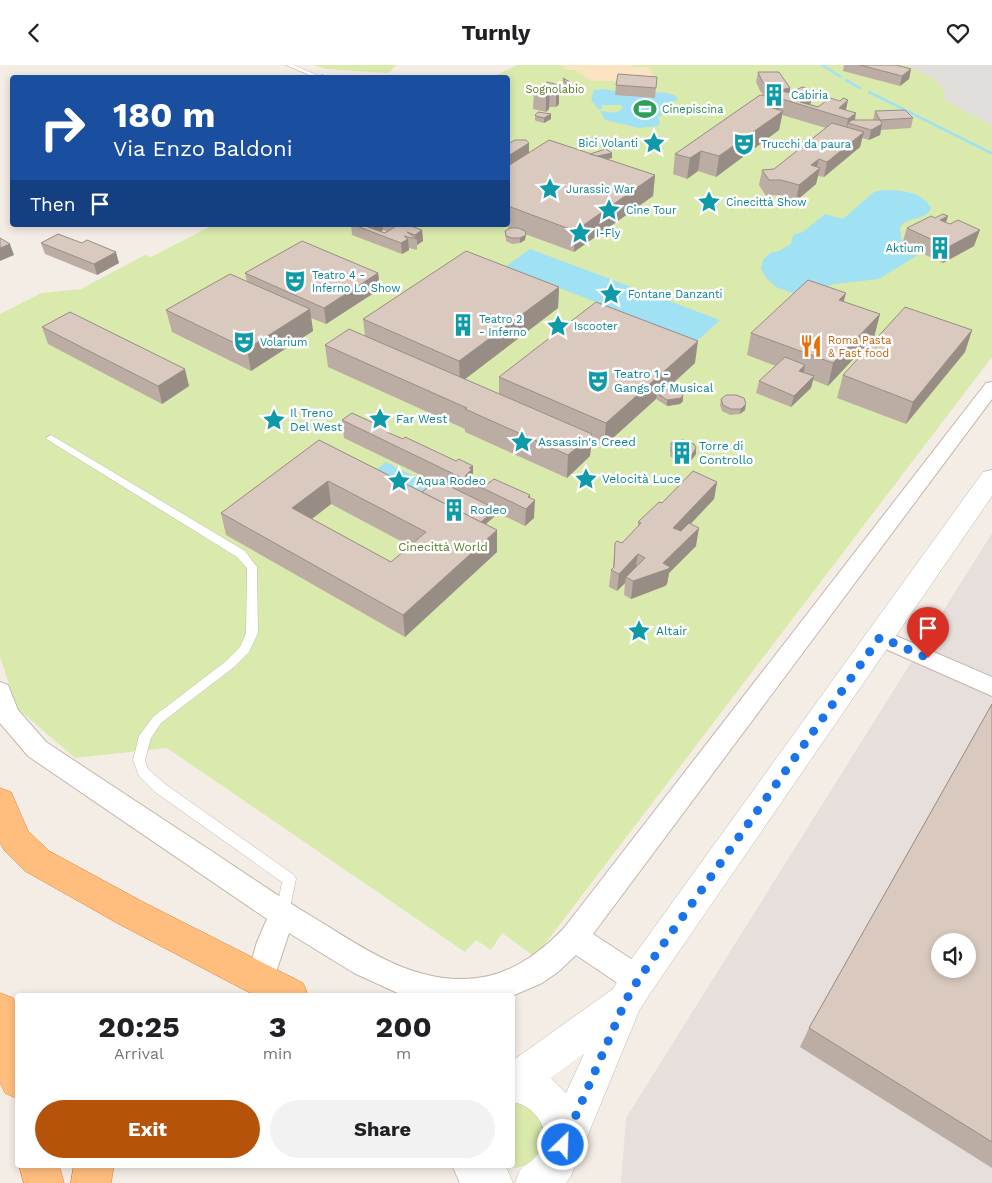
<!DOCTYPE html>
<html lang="en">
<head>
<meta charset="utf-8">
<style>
  :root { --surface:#fff; --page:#f2f2f2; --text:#202124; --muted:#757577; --accent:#b45309 }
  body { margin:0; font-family:"Work Sans",sans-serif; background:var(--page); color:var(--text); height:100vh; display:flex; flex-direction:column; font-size:19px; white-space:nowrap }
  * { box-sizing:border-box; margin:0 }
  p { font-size:16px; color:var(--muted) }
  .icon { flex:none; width:28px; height:28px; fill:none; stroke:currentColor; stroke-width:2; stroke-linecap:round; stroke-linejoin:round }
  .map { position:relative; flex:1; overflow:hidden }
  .drawer { position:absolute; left:15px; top:928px; width:500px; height:175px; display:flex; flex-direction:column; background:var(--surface); border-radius:5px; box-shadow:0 2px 8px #0003 }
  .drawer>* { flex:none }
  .hud { position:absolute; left:10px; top:10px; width:500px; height:152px; border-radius:5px; box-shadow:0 2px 8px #0003; background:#1a4fa0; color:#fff; overflow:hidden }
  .controls { position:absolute; left:931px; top:868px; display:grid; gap:10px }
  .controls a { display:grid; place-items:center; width:45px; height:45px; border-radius:50%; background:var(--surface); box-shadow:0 2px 8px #0003; font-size:25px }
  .pin { position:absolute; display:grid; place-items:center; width:42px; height:42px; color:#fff; margin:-51px -21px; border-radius:50% 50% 50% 0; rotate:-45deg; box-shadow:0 0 5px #0007 }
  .pin .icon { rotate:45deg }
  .me { position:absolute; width:55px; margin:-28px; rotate:24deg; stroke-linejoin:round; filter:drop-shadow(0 0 4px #0008) }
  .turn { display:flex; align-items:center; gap:18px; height:105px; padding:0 20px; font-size:22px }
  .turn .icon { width:65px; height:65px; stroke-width:2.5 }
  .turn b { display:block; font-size:35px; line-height:42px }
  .then { display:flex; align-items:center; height:48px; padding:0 20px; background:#0003; gap:10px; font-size:19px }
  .eta { display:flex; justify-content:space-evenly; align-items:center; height:85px; text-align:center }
  .eta b { font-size:30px; font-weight:700; line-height:35px }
  .action { display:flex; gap:10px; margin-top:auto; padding:10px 20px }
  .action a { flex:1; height:58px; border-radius:30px; background:var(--accent); color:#fff; font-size:20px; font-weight:700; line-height:58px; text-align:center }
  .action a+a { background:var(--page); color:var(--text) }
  header { display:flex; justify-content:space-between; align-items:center; height:65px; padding:0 20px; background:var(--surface); font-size:22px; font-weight:700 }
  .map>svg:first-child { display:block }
</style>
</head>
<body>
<header><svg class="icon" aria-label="back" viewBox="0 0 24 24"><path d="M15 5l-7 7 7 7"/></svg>Turnly<svg class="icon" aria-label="heart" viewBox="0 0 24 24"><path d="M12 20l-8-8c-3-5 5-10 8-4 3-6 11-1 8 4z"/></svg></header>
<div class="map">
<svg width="992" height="1118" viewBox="0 0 992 1118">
  <rect width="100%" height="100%" fill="#f4ede6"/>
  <path fill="#e6dfdb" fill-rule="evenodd" d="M 992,468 L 992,1118 L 621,1118 L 626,1053 ZM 940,876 L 968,876 L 968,904 L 940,904 Z"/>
  <g fill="#daeaad">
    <polygon points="314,0 397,0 388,8 325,4"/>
    <polygon points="517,0 992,0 992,292 535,892 502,868 491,885 476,875 465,887 167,683 75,693 17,643 0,592 0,249 41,228 81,224 145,190 151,192 213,160 508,160 508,12 493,12"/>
    <path d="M 513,1038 C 563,1039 550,1118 500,1100 L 512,1100 Z"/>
  </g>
  <polygon fill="#fae3c0" points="563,0 631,0 631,2 650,2 655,16 591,16 577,6 564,4"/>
  <polygon fill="#e2dedb" points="906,0 992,0 992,61 944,35 945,27 936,15"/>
  <g fill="#a0e1f3">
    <path d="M 604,24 L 654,33 L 656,27 C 663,28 673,27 678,34 L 668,40 L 667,44 L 668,46 C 665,49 661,49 658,53 L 660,57 L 658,61 L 639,63 L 605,55 L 600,46 C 607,46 616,51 623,43 L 620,40 L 603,40 L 601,41 L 602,44 L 598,44 L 591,34 L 594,25 Z"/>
    <path d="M 883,125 C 899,125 923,126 931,143 C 926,157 907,150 900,163 L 902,179 L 921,188 L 879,214 L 834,219 L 798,230 L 776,222 L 766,213 L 761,204 L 763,195 L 770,188 L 779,186 L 791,179 L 793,170 L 803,167 L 825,149 L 843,154 L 874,127 Z"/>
    <polygon points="530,184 720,255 697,276 505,202"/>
    <polygon points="386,397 431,420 411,435 367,412"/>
  </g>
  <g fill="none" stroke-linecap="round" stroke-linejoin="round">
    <g fill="#a0e1f3" fill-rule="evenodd">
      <polygon points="820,0 824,0 843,12 840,13"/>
      <polygon points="845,14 847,14 862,23 859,24 845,16"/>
      <polygon points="868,26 870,26 992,87 992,90 868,28"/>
    </g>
    <defs>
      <g id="service">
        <polygon points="286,0 294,0 321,12 314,12"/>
        <polygon points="51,370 245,486 257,502 258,568 249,587 234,602 161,658 151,673 145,695 148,704 165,719 294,810 296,814 288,853 283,855 278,853 276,849 282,817 155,727 139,711 133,695 139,671 153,652 226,596 240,582 246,568 247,503 237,492 48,375 46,373"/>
      </g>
      <g id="minor">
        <path d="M 992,317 L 992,334 L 593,869 L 648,905 L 652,915 L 648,925 L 638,929 L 628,925 L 576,890 L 558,907 L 542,918 L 512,931 L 402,930 L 354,908 L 289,868 L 270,925 L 260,929 L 250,925 L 246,915 L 257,877 L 267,854 L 28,691 L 0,658 L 0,617 L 8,620 L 18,645 L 46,677 C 102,714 157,750 213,787 C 249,811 284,835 321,857 C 364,884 410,915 463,914 C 504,914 536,892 564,863 L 986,318 Z"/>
        <polygon points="880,564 992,612 992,631 872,578 869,572 872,566"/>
      </g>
      <g id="tertiary">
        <path d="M 992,405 L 992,431 L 651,927 L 639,946 L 571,1111 L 566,1118 L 515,1118 C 517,1114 518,1107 521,1104 C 524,1100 530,1098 533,1094 C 546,1083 548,1067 538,1053 C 531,1044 524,1039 512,1037 L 512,996 L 613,924 L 625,903 L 983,407 ZM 584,989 L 566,1028 L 551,1013 Z"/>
        <polygon points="452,1100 502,1100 507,1104 513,1118 460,1118"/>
      </g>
      <g id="trunk">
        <polygon points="0,723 11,727 28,766 49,786 143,837 303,918 308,930 254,930 119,859 25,806 4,785 0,777"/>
        <polygon points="0,928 13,933 18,944 18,1034 5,1028 0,1017"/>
        <polygon points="19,1100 59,1100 64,1118 24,1118"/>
        <polygon points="74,1100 114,1100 111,1118 71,1118"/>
      </g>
    </defs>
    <use href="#service" stroke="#c3b6ab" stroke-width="1"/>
    <use href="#minor" stroke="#c3b6ab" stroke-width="2"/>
    <use href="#tertiary" stroke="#c3b6ab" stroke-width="1"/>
    <use href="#trunk" stroke="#e48030" stroke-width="1"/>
    <use href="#service" fill="#fff" fill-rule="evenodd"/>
    <use href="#minor" fill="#fff" fill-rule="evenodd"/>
    <use href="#tertiary" fill="#fff" fill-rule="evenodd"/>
    <use href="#trunk" fill="#ffbe7d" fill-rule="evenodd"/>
  </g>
  <g fill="#bbada3" fill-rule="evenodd">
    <polygon points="844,0 896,0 911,4 909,14 900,21 843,6"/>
    <polygon points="758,7 790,23 790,28 806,26 812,28 810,39 818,42 846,45 855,55 873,55 875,46 913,53 911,63 881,65 880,70 869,75 862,73 860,82 824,112 818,111 816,119 796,136 778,130 766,131 759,120 762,105 774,104 826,63 782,50 779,65 716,112 698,106 687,114 673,109 675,89 764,31 760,26 756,17"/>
    <polygon points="563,13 572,23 571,26 561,29 561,24 565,21 563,18"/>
    <polygon points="544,20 559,20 559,39 556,42 549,42 549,44 546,47 533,44 534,24 544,22"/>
    <polygon points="616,20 656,22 655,33 615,30"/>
    <polygon points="535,50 551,54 544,58 536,56 535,55"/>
    <polygon points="508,68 509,69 509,79 529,88 590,89 612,93 607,94 655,110 653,131 574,187 525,169 525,175 520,178 512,179 506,176 505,166 510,163 501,160 508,160"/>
    <polygon points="946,157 974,181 943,198 902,179 907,163"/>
    <path d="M 351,160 L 408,160 L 422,165 L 423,176 L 417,180 L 417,185 L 409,183 L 409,185 L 402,189 L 352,170 ZM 383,165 L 388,167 L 385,168 L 380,166 Z"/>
    <polygon points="41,178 119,198 97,210 45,189"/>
    <polygon points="245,208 378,208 380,224 326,259 311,253 313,266 251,306 172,267 166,245 247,216"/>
    <polygon points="559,222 558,243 465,314 499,329 499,312 695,298 671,320 683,330 683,336 680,339 667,341 656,334 604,381 592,375 590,391 567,413 465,367 465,364 328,302 325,280 365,271 363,254"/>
    <polygon points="844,237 880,249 874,272 828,321 813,315 811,323 791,342 756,328 759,316 776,301 747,290 751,268"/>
    <polygon points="42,262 189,321 162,339 48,279"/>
    <polygon points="972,265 965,287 906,359 837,333 843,310"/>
    <polygon points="721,334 745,345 740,349 730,350 722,346 720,340"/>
    <path d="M 342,355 L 389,368 L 473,414 L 486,420 L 530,433 L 534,453 L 525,461 L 496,447 L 496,450 L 486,459 L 497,465 L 497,487 L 405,572 L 226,470 L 221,448 L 319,375 L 422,427 L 435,417 L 344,373 ZM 331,439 L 410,481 L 391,497 L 312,454 Z"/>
    <polygon points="671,378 696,383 696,389 690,397 675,395 670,391"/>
    <polygon points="717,417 714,434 690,459 696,481 669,508 667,519 665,521 631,534 624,530 625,518 617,526 609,522 611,505 613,503 615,478 622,478 638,462 638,457 662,438"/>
    <polygon points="992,639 992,1103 800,982 809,963"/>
  </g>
  <g fill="#988d85">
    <polygon points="911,4 909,14 900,21 902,11"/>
    <polygon points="572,18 572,23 571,26 561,29 561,24"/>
    <polygon points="559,20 559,39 556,42 556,23"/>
    <polygon points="790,23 789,33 781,34 778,49 783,46 779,65 716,112 719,91 769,42 780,34 771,27"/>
    <polygon points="807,23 804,34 812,28 810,42 801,40 800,40 803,26"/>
    <polygon points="550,24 549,44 546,47 546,27"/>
    <polygon points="848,35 845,50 839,43"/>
    <polygon points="856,48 854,60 848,58 846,68 845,69 848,54"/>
    <polygon points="551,49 551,54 544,58 544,53"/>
    <polygon points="882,59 880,70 869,75 871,65"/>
    <polygon points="864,67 860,82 824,112 827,97"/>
    <rect x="508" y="69" width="1" height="20"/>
    <polygon points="529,78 529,93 508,107 508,91"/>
    <polygon points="701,86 698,106 687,114 690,93"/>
    <polygon points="612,88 612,93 593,97 593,92"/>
    <polygon points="819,94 816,106 820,103 816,119 796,136 799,120 811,100"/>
    <polygon points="655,110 653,131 574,187 575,166"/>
    <polygon points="948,151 943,167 940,155"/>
    <polygon points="372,160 383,160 383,165 376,169 368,162"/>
    <polygon points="422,165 423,176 417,180 417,174 415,174 415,170"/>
    <polygon points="980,165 974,181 943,198 948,182"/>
    <polygon points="526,170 525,175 520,178 520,173"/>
    <polygon points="408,174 409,185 402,189 401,178"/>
    <polygon points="10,179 14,190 0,196 0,183"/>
    <polygon points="116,187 119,198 97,210 94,199"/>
    <polygon points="378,208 380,224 326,259 324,243"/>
    <polygon points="559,222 558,243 460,318 459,296"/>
    <polygon points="846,228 840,250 839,235"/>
    <polygon points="310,244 313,266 251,306 247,284"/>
    <polygon points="880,249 874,272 828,321 833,298"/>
    <polygon points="972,265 965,287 906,359 913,337"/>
    <polygon points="698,276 695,298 660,330 657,328 656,334 604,381 606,358"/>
    <polygon points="805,300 803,311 799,306"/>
    <polygon points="185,304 189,321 162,339 158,321"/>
    <polygon points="814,311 811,323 791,342 794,331"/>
    <polygon points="683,330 683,336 680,339 667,341 667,335"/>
    <polygon points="746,339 745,345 740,349 741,344"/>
    <polygon points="592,369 590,391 567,413 568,390"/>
    <polygon points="696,383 696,389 690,397 691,391"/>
    <polygon points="473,401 473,418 465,411 469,403"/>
    <polygon points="328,416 331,439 296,466 292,443"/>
    <polygon points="717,417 714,434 671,480 673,463"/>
    <polygon points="530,430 530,440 535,435 534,453 525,461 526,444 528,432"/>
    <polygon points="496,444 496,450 472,471 472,465"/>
    <polygon points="699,463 696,481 669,508 667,519 665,521 631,534 633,516 663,498"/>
    <polygon points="497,465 497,487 405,572 403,550"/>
    <polygon points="638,489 635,507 626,512 625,518 617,526 619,509"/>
  </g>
  <g fill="#d9c9be" stroke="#988d85" fill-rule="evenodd">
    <polygon points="860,0 896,0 911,4 902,11"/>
    <polygon points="758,7 779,7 790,23 779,25 773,24 770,26 762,16"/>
    <polygon points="618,9 657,12 656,23 616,20"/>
    <polygon points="322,10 330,12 316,12"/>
    <polygon points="563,13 572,18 571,21 561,24 567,19"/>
    <polygon points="547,17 559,20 556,23 548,22 550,24 546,27 534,24 537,22 545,22 544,20"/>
    <polygon points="802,22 807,23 803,26 812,28 800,37 818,42 830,33 840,36 843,33 848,35 839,43 856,48 848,54 765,29 773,24 790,28"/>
    <polygon points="760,30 781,34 769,42 783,46 719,91 701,86 690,93 675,89"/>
    <polygon points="905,45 913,53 880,55 875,46"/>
    <polygon points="538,47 551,49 544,53 536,51 535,50"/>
    <polygon points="852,55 880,55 882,59 871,65 848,58"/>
    <polygon points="832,58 864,67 827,97 819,94 811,100 820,103 799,120 781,115 769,115 762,105 774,104"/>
    <polygon points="515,75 526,75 529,78 508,91 508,79"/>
    <polygon points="549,75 655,110 575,166 508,141 508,101"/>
    <polygon points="606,84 612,88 597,91 590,89"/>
    <polygon points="943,149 948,151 940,155 950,159 958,155 980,165 948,182 907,163 931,151 935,153"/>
    <polygon points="354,160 372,160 368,162 385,168 398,160 408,160 422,165 415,170 407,167 417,174 404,171 408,174 401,178"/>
    <polygon points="510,163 518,163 525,166 526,170 520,173 512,173 506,171 505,166"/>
    <polygon points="58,169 82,178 87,175 116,187 94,199 41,178"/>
    <polygon points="0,173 10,179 0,183"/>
    <polygon points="302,176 378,208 324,243 245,208"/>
    <polygon points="466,186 559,222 459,296 363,254"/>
    <polygon points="230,209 310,244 247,284 166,245"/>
    <polygon points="808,215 846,228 839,235 880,249 833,298 751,268"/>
    <polygon points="596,237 698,276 606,358 499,312"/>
    <polygon points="905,242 972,265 913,337 843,310"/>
    <polygon points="70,247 185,304 158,321 42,262"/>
    <polygon points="349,264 592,369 568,390 465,344 467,343 325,280"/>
    <polygon points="785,292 805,300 799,306 814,311 794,331 759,316"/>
    <polygon points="666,320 674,320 682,324 683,330 681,333 667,335 657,328"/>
    <polygon points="726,330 736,330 744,333 746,339 741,344 731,344 723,340 721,334"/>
    <polygon points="352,348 389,365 387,367 403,374 405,372 456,396 459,394 473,401 469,403 472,404 465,411 486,420 494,414 530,430 528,432 535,435 526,444 342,355"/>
    <path d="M 319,375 L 497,465 L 403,550 L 221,448 ZM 328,416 L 426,467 L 391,497 L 292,443 Z"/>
    <polygon points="683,375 694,379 696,383 691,391 676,389 671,386 671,378"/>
    <polygon points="693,406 717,417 673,463 681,466 689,458 699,463 663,498 670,502 668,504 633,516 626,512 645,493 638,489 619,509 611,505 614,502 615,478 617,476 622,478 641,458 638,457 659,437 662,438"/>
    <polygon points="437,415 496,444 481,457 422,427"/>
    <path d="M 992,639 L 992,1077 L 809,963 ZM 940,876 L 968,876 L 968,904 L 940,904 Z"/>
  </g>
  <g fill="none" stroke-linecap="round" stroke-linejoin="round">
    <polyline stroke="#1a73e8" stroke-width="9" stroke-dasharray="0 16.2" points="563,1080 626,935 638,915 880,572 928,593"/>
  </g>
  <defs>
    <symbol id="building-bare" viewBox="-9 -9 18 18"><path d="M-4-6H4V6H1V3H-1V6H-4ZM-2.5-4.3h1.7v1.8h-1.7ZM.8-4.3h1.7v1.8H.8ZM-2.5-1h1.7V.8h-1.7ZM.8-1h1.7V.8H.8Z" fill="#0f9aa8" stroke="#fff" stroke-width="2.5" paint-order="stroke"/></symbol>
    <symbol id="stadium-bare" viewBox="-9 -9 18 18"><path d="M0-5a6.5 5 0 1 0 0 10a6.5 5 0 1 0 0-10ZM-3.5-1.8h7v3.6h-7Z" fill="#2e9e5b" stroke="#fff" stroke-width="2.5" paint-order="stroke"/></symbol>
    <symbol id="sight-bare" viewBox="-9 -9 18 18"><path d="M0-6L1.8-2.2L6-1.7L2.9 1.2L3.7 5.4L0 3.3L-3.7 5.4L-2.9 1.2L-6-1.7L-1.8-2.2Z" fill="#0f9aa8" stroke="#fff" stroke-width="2.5" paint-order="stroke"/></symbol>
    <symbol id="theatre-bare" viewBox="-9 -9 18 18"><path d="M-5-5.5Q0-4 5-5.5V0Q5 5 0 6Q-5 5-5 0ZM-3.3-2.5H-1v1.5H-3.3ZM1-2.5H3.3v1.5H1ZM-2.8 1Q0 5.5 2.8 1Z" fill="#0f9aa8" stroke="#fff" stroke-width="2.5" paint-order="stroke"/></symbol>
    <symbol id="restaurant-bare" viewBox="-9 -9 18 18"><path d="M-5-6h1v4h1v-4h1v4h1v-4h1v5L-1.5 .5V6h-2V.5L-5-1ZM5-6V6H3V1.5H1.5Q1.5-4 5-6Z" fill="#e8710a" stroke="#fff" stroke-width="2.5" paint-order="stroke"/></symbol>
  </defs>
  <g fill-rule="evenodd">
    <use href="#building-bare" x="758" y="14" width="32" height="32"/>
    <use href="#stadium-bare" x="629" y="28" width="32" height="32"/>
    <use href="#sight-bare" x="638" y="62" width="32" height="32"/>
    <use href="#theatre-bare" x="728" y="63" width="32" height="32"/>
    <use href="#sight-bare" x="534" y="108" width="32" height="32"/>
    <use href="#sight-bare" x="693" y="121" width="32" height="32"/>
    <use href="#sight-bare" x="593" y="129" width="32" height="32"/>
    <use href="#sight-bare" x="564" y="152" width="32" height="32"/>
    <use href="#building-bare" x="924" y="167" width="32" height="32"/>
    <use href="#theatre-bare" x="279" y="200" width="32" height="32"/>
    <use href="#sight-bare" x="595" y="213" width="32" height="32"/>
    <use href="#building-bare" x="447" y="244" width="32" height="32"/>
    <use href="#sight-bare" x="542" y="245" width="32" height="32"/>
    <use href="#theatre-bare" x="228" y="261" width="32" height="32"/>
    <use href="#restaurant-bare" x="795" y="265" width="32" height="32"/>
    <use href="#theatre-bare" x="582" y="300" width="32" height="32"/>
    <use href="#sight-bare" x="364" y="338" width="32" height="32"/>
    <use href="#sight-bare" x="258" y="339" width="32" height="32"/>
    <use href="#sight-bare" x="506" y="361" width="32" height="32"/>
    <use href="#building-bare" x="666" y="372" width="32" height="32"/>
    <use href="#sight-bare" x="570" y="398" width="32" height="32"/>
    <use href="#sight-bare" x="383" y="400" width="32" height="32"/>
    <use href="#building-bare" x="438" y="429" width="32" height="32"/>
    <use href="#sight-bare" x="623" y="550" width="32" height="32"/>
  </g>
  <g text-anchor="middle" stroke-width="5" stroke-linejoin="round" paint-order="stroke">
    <g font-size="11" fill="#567c25" stroke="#fff">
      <text x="555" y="28">Sognolabio</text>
    </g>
    <g font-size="11" fill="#0d838f" stroke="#fff" text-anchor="start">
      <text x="791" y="34">Cabiria</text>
      <text x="638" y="82" text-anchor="end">Bici Volanti</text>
      <text x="761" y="83">Trucchi da paura</text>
      <text x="566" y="128">Jurassic War</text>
      <text x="726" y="141">Cinecittà Show</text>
      <text x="626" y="149">Cine Tour</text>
      <text x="596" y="172">I-Fly</text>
      <text x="924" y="187" text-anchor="end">Aktium</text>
      <text x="312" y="214">Teatro 4 -<tspan x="312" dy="13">Inferno Lo Show</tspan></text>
      <text x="628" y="233">Fontane Danzanti</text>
      <text x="479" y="258">Teatro 2<tspan x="479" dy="13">- Inferno</tspan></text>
      <text x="574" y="265">Iscooter</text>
      <text x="260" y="281">Volarium</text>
    </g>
    <g font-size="11" fill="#27864d" stroke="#fff" text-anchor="start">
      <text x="662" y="48">Cinepiscina</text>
    </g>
    <g font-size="11" fill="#c56008" stroke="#fff" text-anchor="start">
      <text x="828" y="279">Roma Pasta<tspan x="828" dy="13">&amp; Fast food</tspan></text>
    </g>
    <g font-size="12" fill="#0d838f" stroke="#fff" text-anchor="start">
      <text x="614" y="313">Teatro 1 -<tspan x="614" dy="14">Gangs of Musical</tspan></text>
      <text x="290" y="352">Il Treno<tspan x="290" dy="14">Del West</tspan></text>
      <text x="396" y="358">Far West</text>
      <text x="538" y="381">Assassin's Creed</text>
      <text x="699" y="385">Torre di<tspan x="699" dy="14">Controllo</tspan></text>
      <text x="602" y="418">Velocità Luce</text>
      <text x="416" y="420">Aqua Rodeo</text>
      <text x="470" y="449">Rodeo</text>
      <text x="656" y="570">Altair</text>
    </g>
    <g font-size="12" fill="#567c25" stroke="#fff">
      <text x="443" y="486">Cinecittà World</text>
    </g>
  </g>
</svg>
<div class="controls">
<a><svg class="icon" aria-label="sound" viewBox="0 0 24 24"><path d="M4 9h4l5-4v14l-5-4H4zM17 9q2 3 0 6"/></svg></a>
</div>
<div class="pin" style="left:928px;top:593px;background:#d93025"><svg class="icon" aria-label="arrive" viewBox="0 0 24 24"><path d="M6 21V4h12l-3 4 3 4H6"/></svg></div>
<svg class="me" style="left:563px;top:1080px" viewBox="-20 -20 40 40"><circle r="17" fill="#1a73e8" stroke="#fff" stroke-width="3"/><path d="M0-11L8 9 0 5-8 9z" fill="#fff"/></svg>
<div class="hud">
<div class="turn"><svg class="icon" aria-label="right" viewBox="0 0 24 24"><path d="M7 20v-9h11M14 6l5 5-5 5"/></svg><div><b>180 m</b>Via Enzo Baldoni</div></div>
<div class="then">Then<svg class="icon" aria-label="arrive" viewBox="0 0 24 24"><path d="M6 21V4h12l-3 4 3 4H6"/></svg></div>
</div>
<section class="drawer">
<div class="eta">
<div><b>20:25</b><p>Arrival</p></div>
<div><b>3</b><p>min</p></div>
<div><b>200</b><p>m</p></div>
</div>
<div class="action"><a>Exit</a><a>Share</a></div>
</section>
</div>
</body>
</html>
